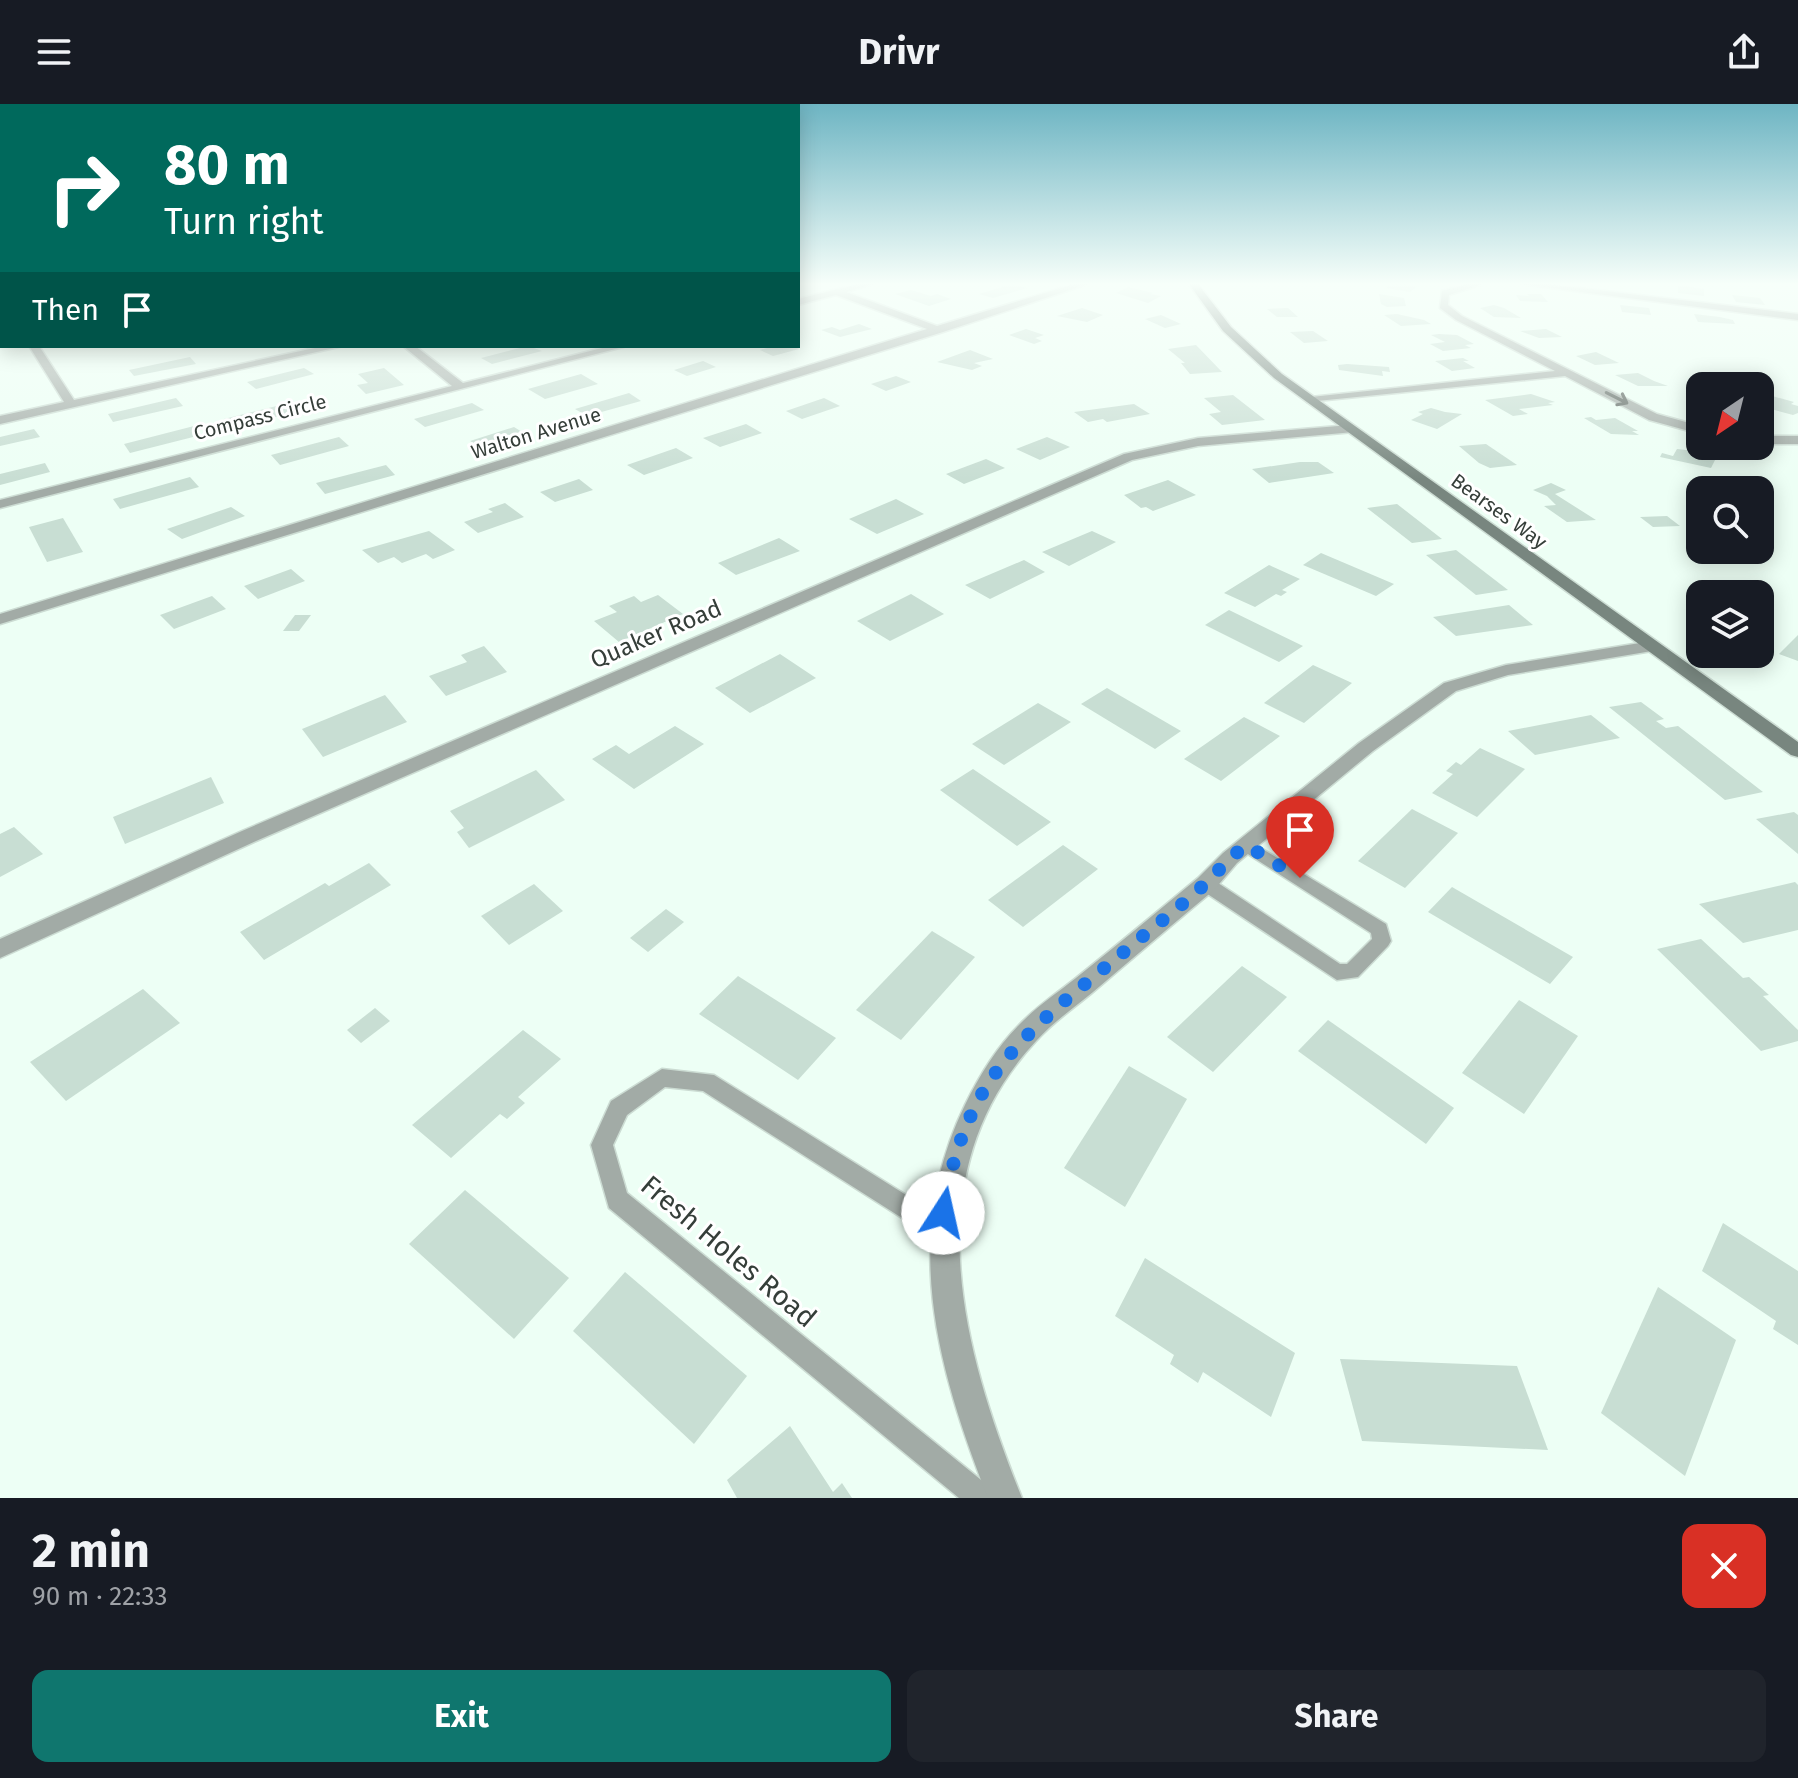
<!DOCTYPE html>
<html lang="en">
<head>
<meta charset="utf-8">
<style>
  :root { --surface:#171b24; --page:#20242c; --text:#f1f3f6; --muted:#9ea1a6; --accent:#0f766e }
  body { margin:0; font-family:"Fira Sans",sans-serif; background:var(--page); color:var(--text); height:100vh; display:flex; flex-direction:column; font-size:30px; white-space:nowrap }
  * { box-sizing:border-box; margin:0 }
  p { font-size:26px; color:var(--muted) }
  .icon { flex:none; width:44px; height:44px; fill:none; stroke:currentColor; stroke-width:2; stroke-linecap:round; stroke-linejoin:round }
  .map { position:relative; height:1394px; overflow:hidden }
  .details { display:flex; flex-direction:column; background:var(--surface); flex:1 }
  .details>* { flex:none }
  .banner { position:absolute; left:0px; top:0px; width:800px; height:244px; box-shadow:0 4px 20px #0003; background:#00695c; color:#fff; overflow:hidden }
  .needle { width:52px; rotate:215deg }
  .tools { position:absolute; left:1686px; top:268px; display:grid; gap:16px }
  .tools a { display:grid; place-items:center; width:88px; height:88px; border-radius:16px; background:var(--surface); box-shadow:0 4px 20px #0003; font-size:40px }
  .pin { position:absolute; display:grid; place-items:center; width:68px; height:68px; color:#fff; margin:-82px -34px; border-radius:50% 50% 50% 0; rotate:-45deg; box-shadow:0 0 8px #0007 }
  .pin .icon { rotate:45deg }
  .me { position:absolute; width:88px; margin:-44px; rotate:10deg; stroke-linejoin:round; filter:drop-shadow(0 0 6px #0008) }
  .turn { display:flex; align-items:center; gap:28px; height:168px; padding:0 32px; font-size:36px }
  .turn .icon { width:104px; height:104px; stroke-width:2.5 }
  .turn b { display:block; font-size:56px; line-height:68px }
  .then { display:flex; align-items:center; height:76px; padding:0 32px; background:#0003; gap:16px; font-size:30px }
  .round { display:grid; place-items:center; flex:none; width:84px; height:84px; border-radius:16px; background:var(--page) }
  .head { display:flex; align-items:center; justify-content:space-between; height:136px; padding:0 32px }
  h1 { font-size:48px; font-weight:700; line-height:60px }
  .cta { display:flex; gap:16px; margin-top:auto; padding:16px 32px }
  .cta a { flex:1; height:92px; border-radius:16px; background:var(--accent); color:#fff; font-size:32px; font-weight:700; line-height:92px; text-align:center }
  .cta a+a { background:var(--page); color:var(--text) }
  header { display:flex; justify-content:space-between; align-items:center; height:104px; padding:0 32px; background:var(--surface); font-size:36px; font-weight:700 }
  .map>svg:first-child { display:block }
</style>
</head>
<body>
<header><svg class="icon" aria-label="menu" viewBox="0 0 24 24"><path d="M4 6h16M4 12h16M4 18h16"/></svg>Drivr<svg class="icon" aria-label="share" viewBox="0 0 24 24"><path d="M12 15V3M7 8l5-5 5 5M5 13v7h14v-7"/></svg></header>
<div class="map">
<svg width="1798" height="1394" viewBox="0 0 1798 1394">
  <rect width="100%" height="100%" fill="#edfff5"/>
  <g fill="#c8ded3">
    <polygon points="1012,180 1027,184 993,194 979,190"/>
    <polygon points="1391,180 1406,180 1417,182 1410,188 1386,184"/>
    <polygon points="1678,181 1704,185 1704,192 1678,189"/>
    <polygon points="1128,183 1153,189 1150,190 1161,192 1148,199 1116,189"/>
    <polygon points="911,186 931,192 937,190 951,195 929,202 895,190"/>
    <polygon points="1379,190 1404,194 1406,202 1387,203 1381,200"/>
    <polygon points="1527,190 1541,190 1548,198 1520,197 1516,191 1529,192"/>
    <polygon points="1732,191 1760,194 1765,201 1736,198"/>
    <polygon points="1494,201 1504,204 1521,214 1494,213 1480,204"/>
    <polygon points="1620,201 1649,204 1651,211 1622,208"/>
    <polygon points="1082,204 1103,211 1087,218 1057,212"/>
    <polygon points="1288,204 1298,213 1277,213 1267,205"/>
    <polygon points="1397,210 1424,216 1431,220 1401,222 1384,211"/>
    <polygon points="1694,210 1720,213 1733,216 1735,220 1698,218"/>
    <polygon points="1161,211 1181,220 1165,224 1145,215"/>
    <polygon points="859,220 872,225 840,233 821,226 832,223 840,226"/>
    <polygon points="1026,225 1044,231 1035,234 1042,237 1034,240 1009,231"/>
    <polygon points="1546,225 1562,233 1539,234 1520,227"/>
    <polygon points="1313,227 1328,237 1304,239 1290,228"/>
    <polygon points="1439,230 1457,231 1474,240 1465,241 1471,244 1443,247 1430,240 1445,238 1431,231"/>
    <polygon points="1196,241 1222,268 1190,270 1181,259 1185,259 1168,245"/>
    <polygon points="528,242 542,247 492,260 481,254"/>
    <polygon points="774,242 793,242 799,245 773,252 760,246"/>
    <polygon points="970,246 993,255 974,259 982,262 972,266 937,258"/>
    <polygon points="1596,248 1619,259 1595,261 1576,252"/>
    <polygon points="190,253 196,260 134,272 129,266"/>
    <polygon points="1463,254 1469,257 1463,257 1475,264 1452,267 1435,257"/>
    <polygon points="703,257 716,263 687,272 674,266"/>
    <polygon points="1347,260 1389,263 1390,268 1382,267 1383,272 1339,266 1338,261"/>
    <polygon points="304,264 314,270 256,285 247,278"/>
    <polygon points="384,264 404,281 366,290 357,281 368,279 358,270"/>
    <polygon points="1638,269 1654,277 1668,282 1638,282 1615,271"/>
    <polygon points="581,270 598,280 545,295 528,285"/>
    <polygon points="896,272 911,278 886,287 871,280"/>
    <polygon points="629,289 641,297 587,312 575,305"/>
    <polygon points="1531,290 1555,298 1548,299 1553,301 1519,305 1528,310 1513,312 1485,296"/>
    <polygon points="1765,290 1794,298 1791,300 1798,302 1798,309 1793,311 1760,302 1760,297 1771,296 1761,293"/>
    <polygon points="1233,291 1265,316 1222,321 1209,310 1221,308 1204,294"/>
    <polygon points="176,294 183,302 113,318 108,310"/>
    <polygon points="824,294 840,302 802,315 786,307"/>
    <polygon points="289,299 298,307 233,324 224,315"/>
    <polygon points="472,299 484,306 425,323 414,315"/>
    <polygon points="1134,300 1150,310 1107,318 1103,315 1088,318 1074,308"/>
    <polygon points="1431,304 1445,308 1462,310 1437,325 1411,316 1423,310 1418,308"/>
    <polygon points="1591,313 1596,316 1615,314 1638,327 1632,327 1639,331 1611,330 1584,314"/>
    <polygon points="746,320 762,329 720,343 703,334"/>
    <polygon points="194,322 201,331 130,349 124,340"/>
    <polygon points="514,323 527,331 484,345 470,337"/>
    <polygon points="34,325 40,333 0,342 0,333"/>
    <polygon points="339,333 349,342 280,361 271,351"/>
    <polygon points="1047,333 1070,343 1040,356 1016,345"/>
    <polygon points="1486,340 1517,361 1490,364 1479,359 1459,342"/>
    <polygon points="676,344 693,354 644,371 627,361"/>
    <polygon points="1677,345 1713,349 1711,353 1716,354 1711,364 1660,353 1662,349 1673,352"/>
    <polygon points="986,355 1005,364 964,380 946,370"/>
    <polygon points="1300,358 1318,358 1334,369 1269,379 1252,365"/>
    <polygon points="45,359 50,368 0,381 0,370"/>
    <polygon points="386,361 395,371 325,390 316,379"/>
    <polygon points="190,373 199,383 120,405 113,395"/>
    <polygon points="579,375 593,386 555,398 540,388"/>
    <polygon points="1168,376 1196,391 1153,407 1146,403 1141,404 1124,391"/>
    <polygon points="1551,379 1566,386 1555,390 1596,416 1567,418 1544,402 1556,401 1547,392 1533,386"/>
    <polygon points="896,395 924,410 877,430 849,415"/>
    <polygon points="505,399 524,413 478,429 464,418 493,408 488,405"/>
    <polygon points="1397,400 1442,435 1412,439 1367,404"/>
    <polygon points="231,403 245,412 182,435 167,425"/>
    <polygon points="1667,412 1680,422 1653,423 1640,413"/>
    <polygon points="63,414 83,448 47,458 29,423"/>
    <polygon points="429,427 455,446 433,455 426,450 402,459 394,453 378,459 362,446"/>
    <polygon points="1092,427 1116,438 1069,462 1042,448"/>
    <polygon points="779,434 800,447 736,471 718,459"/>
    <polygon points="1456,446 1508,486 1476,491 1426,451"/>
    <polygon points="1321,449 1394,480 1376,492 1303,461"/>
    <polygon points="1024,456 1045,468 990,495 965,481"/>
    <polygon points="1269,461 1300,475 1282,486 1287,488 1281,492 1276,490 1255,503 1224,489"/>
    <polygon points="291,465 305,477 258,495 244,482"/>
    <polygon points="911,490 944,510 890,537 857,517"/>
    <polygon points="658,491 683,510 619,538 594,517 617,508 609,502 634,492 641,498"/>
    <polygon points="212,492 226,505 174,525 160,511"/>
    <polygon points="1509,501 1533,521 1456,532 1433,513"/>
    <polygon points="1229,506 1303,542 1279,558 1205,521"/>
    <polygon points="295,511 311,511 299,527 283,527"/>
    <polygon points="1798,531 1798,557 1779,550"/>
    <polygon points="484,542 507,568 446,592 429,572 467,558 461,551"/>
    <polygon points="780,550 816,574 750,609 715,584"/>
    <polygon points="1313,561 1352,579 1304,619 1264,599"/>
    <polygon points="1107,584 1181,627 1155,645 1081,600"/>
    <polygon points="385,591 407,618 323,653 302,625"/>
    <polygon points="1641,598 1664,615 1656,617 1666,624 1678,622 1763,688 1725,696 1609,603"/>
    <polygon points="1038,599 1071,618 1004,661 972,640"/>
    <polygon points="1591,611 1620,634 1535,651 1508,627"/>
    <polygon points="1244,613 1280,632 1221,677 1184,655"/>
    <polygon points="675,622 704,640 634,685 592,655 616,641 629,650"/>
    <polygon points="1480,644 1525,665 1477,713 1432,689 1453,670 1446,667 1456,658 1461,661"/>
    <polygon points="973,665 1051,718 1017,742 940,686"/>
    <polygon points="536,666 565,696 469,744 457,728 464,724 450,707"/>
    <polygon points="211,673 224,699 125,740 113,713"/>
    <polygon points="1412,705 1458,729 1405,784 1358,757"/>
    <polygon points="1794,708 1798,711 1798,750 1756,715"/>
    <polygon points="14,723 43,750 0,773 0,730"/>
    <polygon points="1063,741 1098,765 1023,823 988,796"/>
    <polygon points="369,759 391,781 264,856 240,828 325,779 329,782"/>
    <polygon points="1795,778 1798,781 1798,826 1743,839 1699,800"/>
    <polygon points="534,780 563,807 509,841 481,812"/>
    <polygon points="1452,783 1573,853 1550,880 1428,808"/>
    <polygon points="666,805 684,818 648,848 630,834"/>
    <polygon points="932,827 975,853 901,936 856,906"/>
    <polygon points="1701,835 1743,874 1749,873 1769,891 1763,892 1798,926 1798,937 1761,947 1657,845"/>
    <polygon points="1242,862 1287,893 1213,968 1167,933"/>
    <polygon points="738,872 836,934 798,976 699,910"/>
    <polygon points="143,885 180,919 66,997 30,958"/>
    <polygon points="1519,896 1578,932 1524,1010 1462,969"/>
    <polygon points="375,904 390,917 361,939 347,926"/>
    <polygon points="1328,916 1454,1004 1426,1040 1298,947"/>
    <polygon points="523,926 561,955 518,993 525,999 507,1015 500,1010 451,1054 412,1021"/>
    <polygon points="1129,962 1187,995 1125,1103 1064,1064"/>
    <polygon points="465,1086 569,1174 514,1235 409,1140"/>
    <polygon points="1723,1119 1798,1167 1798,1241 1773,1225 1776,1217 1702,1167"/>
    <polygon points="1145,1154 1295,1249 1271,1313 1203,1268 1198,1279 1170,1260 1174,1251 1115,1212"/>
    <polygon points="625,1168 747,1272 694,1340 573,1227"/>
    <polygon points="1658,1183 1736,1236 1685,1372 1601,1309"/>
    <polygon points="1340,1255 1517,1262 1548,1346 1362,1337"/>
    <polygon points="790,1322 833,1388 842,1379 852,1394 737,1394 727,1376"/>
  </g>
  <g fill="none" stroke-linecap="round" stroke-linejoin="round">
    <defs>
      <g id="lane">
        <polygon points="1246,735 1386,820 1391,837 1388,842 1358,873 1337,876 1200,785 1197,780 1200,775 1212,775 1340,860 1347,860 1372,835 1371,829 1240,745 1238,741 1240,737"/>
        <polygon points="662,965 714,971 951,1119 955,1127 951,1135 943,1139 935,1135 703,987 665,983 627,1011 613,1041 627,1089 991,1384 995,1394 959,1394 609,1104 591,1041 611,997"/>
      </g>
      <g id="street">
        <polygon points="858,180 873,180 846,188 937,222 1074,180 1088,180 943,228 0,520 0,510 927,225 836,191 798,201 798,195"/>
        <polygon points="1468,180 1483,180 1449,191 1448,201 1462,212 1657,310 1700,322 1700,330 1649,316 1565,272 1307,298 1307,294 1311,293 1555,267 1456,216 1440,204 1442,187"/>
        <polygon points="1520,180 1546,180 1798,210 1798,216"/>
        <polygon points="0,203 2,204 2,210 0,209"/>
        <polygon points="0,231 2,231 0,238"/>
        <polygon points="29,242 39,242 74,296 324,242 343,242 0,320 0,312 64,298"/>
        <polygon points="403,242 415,242 463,279 610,242 627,242 0,404 0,396 452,282"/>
        <polygon points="1350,321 1356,325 1354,328 1198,342 1132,356 256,737 0,854 0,835 242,727 1124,350 1198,334"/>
        <rect x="1760" y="332" width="38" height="8"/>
        <path d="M 1652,537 L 1660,542 L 1658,546 L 1508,571 L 1456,587 L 1373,647 L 1237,759 L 1214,786 C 1173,820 1133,854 1093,888 C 1074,904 1053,918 1037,936 C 912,1069 962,1245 1022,1394 L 988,1394 C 937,1263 900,1134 965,1001 C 979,972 997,943 1019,921 C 1036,903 1057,889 1076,874 C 1117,841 1157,808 1198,774 L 1223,749 L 1359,639 L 1444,579 L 1506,561 Z"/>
      </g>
      <polygon id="secondary" points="1189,180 1198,180 1231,223 1282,270 1798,638 1798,653 1791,651 1274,274 1223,227"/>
    </defs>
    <use href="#lane" stroke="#ccdcd3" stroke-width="3"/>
    <use href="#street" stroke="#ccdcd3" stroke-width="3"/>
    <use href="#secondary" stroke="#ccdcd3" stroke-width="3"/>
    <use href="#lane" fill="#a2aba6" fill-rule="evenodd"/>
    <use href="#street" fill="#a2aba6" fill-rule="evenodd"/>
    <use href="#secondary" fill="#78867f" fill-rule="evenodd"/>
  </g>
  <defs><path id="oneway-shaft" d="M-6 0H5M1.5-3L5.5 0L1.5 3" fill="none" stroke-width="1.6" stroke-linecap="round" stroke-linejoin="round" transform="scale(2)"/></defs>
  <use stroke="#565f5a" href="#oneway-shaft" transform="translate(1617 294) rotate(27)"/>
  <linearGradient id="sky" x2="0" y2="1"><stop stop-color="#6eb5c3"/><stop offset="0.48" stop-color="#f7fffa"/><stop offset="1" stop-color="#f7fffa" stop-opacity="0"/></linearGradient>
  <rect width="1798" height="375" fill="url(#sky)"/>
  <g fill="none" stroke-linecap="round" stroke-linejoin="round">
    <path stroke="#1a73e8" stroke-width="14" stroke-dasharray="0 25.2" d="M 943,1109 C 966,963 1032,925 1137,837 C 1160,818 1185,799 1207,778 C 1220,765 1232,752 1246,741 L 1300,774"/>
  </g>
  <g text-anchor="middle" stroke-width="6" stroke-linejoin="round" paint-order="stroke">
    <g font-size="20" fill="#353e39" stroke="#fff">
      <text transform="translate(260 313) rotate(-14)" y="7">Compass Circle</text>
      <text transform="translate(536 329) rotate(-17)" y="7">Walton Avenue</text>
      <text transform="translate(1499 407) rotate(36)" y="7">Bearses Way</text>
    </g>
    <g font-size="24" fill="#353e39" stroke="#fff">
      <text transform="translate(656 530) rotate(-23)" y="8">Quaker Road</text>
    </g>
    <g font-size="28" fill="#353e39" stroke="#fff">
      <text transform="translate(729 1147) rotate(40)" y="10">Fresh Holes Road</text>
    </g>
  </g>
</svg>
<div class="tools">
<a><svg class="needle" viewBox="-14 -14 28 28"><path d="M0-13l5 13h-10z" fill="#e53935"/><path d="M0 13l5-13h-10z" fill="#9ea1a6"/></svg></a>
<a><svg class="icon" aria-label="search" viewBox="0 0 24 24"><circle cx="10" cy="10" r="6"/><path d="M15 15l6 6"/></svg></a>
<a><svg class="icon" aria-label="layers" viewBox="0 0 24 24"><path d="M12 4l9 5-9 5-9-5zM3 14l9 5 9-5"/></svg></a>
</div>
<div class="pin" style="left:1300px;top:774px;background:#d93025"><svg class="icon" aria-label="arrive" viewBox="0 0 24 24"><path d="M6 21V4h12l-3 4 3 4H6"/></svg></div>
<svg class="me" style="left:943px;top:1109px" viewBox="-20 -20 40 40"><circle r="19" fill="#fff"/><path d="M0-13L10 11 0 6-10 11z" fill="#1a73e8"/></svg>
<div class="banner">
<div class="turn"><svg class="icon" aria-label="right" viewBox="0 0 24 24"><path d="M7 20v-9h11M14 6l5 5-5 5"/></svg><div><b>80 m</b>Turn right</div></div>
<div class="then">Then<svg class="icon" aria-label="arrive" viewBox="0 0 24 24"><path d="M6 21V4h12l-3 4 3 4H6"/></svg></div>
</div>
</div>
<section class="details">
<div class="head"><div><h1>2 min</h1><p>90 m · 22:33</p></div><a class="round" style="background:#d93025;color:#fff"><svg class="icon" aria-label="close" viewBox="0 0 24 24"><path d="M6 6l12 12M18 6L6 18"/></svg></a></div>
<div class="cta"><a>Exit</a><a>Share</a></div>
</section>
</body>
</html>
